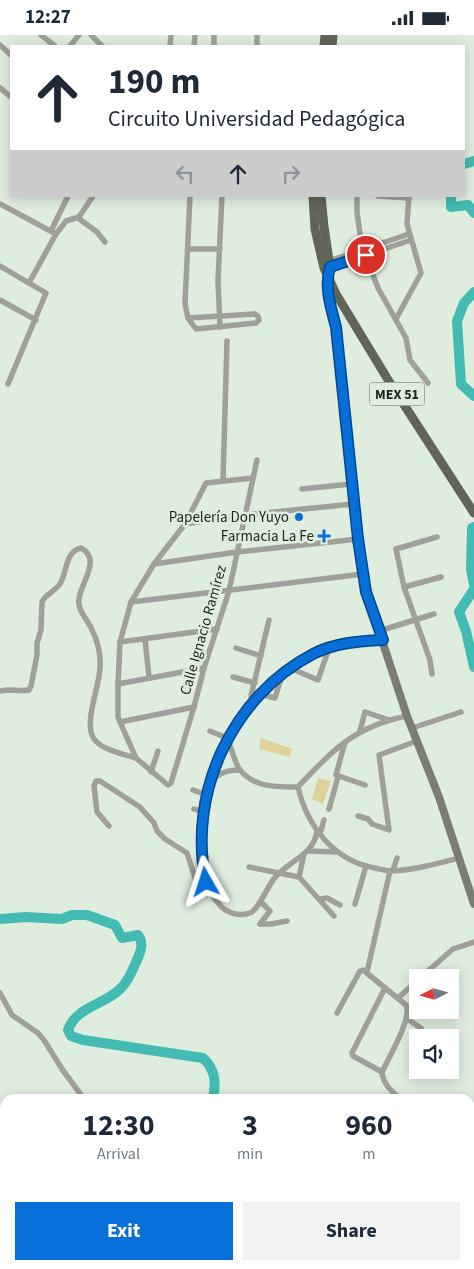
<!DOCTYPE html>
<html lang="en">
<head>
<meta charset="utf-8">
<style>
  :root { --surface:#fff; --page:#f2f2f3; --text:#1f2937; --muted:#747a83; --accent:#076fd7 }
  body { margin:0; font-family:"Source Sans 3",sans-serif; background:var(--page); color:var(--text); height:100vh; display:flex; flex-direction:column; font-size:19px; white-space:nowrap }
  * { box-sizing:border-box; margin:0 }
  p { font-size:16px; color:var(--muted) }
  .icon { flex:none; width:28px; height:28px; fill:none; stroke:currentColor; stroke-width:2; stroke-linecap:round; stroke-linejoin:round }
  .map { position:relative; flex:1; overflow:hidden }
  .side { position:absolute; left:0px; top:1059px; width:475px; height:176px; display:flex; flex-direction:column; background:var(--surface); border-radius:15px 15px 0 0; box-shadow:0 2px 12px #0003 }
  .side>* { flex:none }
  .hud { position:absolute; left:10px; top:10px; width:455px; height:152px; border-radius:0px; box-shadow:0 2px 12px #0003; background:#fff; color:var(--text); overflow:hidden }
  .needle { width:32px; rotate:264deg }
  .tools { position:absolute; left:409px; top:934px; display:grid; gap:10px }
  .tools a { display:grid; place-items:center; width:50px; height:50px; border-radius:0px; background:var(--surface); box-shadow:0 2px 12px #0003; font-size:25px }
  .pin { position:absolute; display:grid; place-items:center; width:42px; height:42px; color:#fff; margin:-21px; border:2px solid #fff; border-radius:50%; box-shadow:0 1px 5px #0007 }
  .me { position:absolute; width:55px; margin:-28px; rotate:354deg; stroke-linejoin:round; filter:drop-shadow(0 0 4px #0008) }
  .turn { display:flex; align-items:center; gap:18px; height:105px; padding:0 15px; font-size:22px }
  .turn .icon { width:65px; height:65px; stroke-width:2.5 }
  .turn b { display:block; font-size:35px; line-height:42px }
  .lanes { display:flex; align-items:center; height:48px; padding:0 15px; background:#0003; justify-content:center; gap:25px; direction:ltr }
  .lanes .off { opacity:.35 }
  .eta { display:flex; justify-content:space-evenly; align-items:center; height:85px; text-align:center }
  .eta b { font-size:30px; font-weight:700; line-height:35px }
  .action { display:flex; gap:10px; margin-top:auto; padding:10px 15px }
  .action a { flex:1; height:58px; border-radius:0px; background:var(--accent); color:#fff; font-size:20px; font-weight:700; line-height:58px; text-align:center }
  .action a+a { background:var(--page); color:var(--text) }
  .status { display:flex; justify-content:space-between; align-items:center; height:35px; padding:0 25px; background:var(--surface); direction:ltr }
  .status svg { height:14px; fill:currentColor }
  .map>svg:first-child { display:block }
</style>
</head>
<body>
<div class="status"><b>12:27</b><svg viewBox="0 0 49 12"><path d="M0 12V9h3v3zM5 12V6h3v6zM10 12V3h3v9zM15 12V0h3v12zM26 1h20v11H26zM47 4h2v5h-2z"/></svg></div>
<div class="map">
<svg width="474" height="1234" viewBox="0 0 474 1234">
  <rect width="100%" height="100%" fill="#dfeddf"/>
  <g fill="#ddd398">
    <polygon points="261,703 292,714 290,722 259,714"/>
    <polygon points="318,743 331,746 323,769 312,764"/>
  </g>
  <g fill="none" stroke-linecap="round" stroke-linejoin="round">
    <polyline stroke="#43bbb3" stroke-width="2" points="0,1195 0,1213"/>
    <g stroke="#43bbb3" stroke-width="10">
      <polyline points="464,129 474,126"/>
      <polyline points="451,161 451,172 468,170 474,178"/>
      <polyline points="474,257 464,268 457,286 461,349 474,361"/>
      <polyline points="474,492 472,493 471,534 474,550"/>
      <polyline points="474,554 459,577 466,596 474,632"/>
      <path d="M 0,884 L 26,882 L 62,884 L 72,880 L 87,880 L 115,890 L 122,903 L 138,900 C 144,908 141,916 137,925 C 132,936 128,947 119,955 C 103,970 75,973 68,995 L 71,1001 L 83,1005 L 203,1023 C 216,1035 216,1048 213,1064"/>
      <polyline points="245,1230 248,1234"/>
    </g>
    <g stroke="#9ea099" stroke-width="5.5">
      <polyline points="41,0 55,11"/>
      <polyline points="91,0 102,11"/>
      <polyline points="0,10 11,20"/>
      <polyline points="70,11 79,0"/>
      <polyline points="170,11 171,0"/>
      <polyline points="194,11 195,0"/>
      <polyline points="214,11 214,0"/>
      <polyline points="257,11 257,0"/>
      <polyline points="0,53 11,62"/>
      <polyline points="357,161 357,177 361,206 371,235 378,253 406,303 410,325 428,348"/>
      <polyline points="378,161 409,163"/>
      <polyline points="0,169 56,199"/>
      <polyline points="78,183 97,197 105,207"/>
      <polyline points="51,196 68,161"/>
      <polyline points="188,214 220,214"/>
      <polyline points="326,227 409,199"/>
      <polyline points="0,231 46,258 8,349"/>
      <polyline points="328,233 411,205"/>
      <polyline points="29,248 56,199 66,186 79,182 93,161"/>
      <polyline points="0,265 36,285"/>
      <polyline points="188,283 255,279 258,281 259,285 256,288 196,294 188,283 185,269 190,161"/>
      <polyline points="396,284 421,238 407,189 409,161"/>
      <polyline points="220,292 218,246 222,161"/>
      <polyline points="253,443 206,448 185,489 154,529 131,567 120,607 118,649 118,682 120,687 136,723 168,750 171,748 194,672 204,633 229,556 257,425"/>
      <polyline points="223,445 227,306"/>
      <polyline points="302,454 351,449"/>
      <polyline points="185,489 244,480 353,469"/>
      <polyline points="154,529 237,517 358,504"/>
      <polyline points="404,552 441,542"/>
      <polyline points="131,567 363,539"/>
      <polyline points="379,596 434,579"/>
      <polyline points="145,604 149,642"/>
      <polyline points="120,607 217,594"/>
      <polyline points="236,613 261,621"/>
      <polyline points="290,633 318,645 329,613"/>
      <polyline points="432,639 430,625 404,552 396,514 437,502"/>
      <polyline points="233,642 255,648"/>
      <polyline points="118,649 204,633"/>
      <path d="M 0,656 C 10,653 19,657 29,655 L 31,651 L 37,620 L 37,608 L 41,595 L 42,567 C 46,558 57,556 61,547 C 67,535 66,516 81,513 C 102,524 81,547 79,564 C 77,575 88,585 92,595 C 98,607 101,619 100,632 C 100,652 83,687 94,704 C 102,715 123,719 136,723"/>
      <polyline points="260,659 275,663 282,640"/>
      <polyline points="252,668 251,661 269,585"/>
      <polyline points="120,687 194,672"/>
      <polyline points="412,693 461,677"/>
      <polyline points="210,696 227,703"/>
      <polyline points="360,696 365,677 389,685"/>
      <path d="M 227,703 C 231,711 235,729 240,735 C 255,753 277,752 298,752 C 333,715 355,691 407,681"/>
      <polyline points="345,707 336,740 365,750"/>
      <polyline points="151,737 158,716"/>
      <path d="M 211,746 C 220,738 227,735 239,735"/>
      <path d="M 298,752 C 307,791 334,826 375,833 C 380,834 386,836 391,836 C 414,835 436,829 459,823"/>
      <polyline points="193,755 207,760"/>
      <polyline points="194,774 203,777"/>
      <polyline points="329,774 338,742"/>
      <polyline points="358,781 368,784 372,789 389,795 379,720 417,706"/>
      <polyline points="109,791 97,777 94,751 96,746 100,746 140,772 154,788 157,796 165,804 187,818 199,855 203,859 210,857"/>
      <path d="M 317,796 C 314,821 287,826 273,845 C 267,853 258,875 250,878 C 239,882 226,878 219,869 C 206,855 204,838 204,820 C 203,806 202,792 203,778 C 206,751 217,720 231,696 C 249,664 280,636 313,619 C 334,608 359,606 383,605"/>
      <polyline points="320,799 324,785"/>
      <polyline points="308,816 337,817"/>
      <polyline points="249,832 299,842 334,881"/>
      <polyline points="393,835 397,823"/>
      <polyline points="299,842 304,819"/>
      <polyline points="320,864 327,863 340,870"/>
      <polyline points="355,869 366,831"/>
      <polyline points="260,889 270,876 261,867"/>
      <polyline points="260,889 271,889 287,886"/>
      <polyline points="367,937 390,836"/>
      <polyline points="421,942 453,914 474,907"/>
      <path d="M 385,953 L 352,1018 L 353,1021 L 382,1037 C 383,1049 392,1057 401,1064"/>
      <polyline points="0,958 12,980 38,998 44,1005 62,1034 84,1064"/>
      <polyline points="398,963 418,945"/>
      <path d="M 337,978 L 360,936 L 363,935 L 406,970 C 413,982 388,1024 382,1037"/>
      <polyline points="407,984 421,993"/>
      <polyline points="111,1230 137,1234"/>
      <polyline points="429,1230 429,1234"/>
    </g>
    <polyline stroke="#7a7d73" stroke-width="8" points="328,242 328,259 336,292 353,469 366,557 407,681 439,762 474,869"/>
    <g stroke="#606558" stroke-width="9">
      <polyline points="324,11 325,0"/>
      <polyline points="332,11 333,0"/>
      <polyline points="313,161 315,194 324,233 336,259 390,348 474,478"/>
      <polyline points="321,161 324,192 330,232 328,240"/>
    </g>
  </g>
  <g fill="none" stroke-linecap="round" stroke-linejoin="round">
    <defs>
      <path id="route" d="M 206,847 C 187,759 232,661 313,619 C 334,608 359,606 383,605 L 366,557 L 358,504 L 336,292 C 331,273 324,252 330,232 L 366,220"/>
    </defs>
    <use href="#route" stroke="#05488c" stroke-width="12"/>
    <use href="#route" stroke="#076fd7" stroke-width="9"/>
  </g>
  <g fill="#076fd7" stroke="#dfeddf" stroke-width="2">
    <circle cx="299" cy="482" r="5"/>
    <path d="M321.5 493.5h5v5h5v5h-5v5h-5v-5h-5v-5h5z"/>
  </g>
  <g text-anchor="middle" stroke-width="5" stroke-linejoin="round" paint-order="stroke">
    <rect fill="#dfeddf" stroke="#5b635b" stroke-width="1" x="369.5" y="347.5" width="55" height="23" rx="4"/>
    <g font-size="14" font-weight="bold" fill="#232823">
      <text x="397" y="364">MEX 51</text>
    </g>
    <g font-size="15" fill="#232823" stroke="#dfeddf" text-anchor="end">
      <text x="289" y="487">Papelería Don Yuyo</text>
      <text x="314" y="506">Farmacia La Fe</text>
    </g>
    <g font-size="15" fill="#232823" stroke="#dfeddf">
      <text transform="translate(203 595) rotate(-74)" y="5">Calle Ignacio Ramírez</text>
    </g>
  </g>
</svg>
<div class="tools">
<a><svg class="needle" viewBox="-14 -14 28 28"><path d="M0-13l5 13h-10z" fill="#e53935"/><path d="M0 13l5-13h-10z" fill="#747a83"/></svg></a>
<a><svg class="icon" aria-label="sound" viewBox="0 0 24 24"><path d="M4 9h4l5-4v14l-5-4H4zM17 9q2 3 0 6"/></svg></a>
</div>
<div class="pin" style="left:366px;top:220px;background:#d93025"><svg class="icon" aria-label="arrive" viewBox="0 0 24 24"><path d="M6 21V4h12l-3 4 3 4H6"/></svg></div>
<svg class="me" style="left:206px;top:847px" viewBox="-20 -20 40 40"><path d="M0-17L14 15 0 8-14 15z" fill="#076fd7" stroke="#fff" stroke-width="4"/></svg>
<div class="hud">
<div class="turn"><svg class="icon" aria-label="ahead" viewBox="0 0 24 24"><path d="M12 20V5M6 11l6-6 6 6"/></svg><div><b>190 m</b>Circuito Universidad Pedagógica</div></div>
<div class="lanes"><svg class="icon off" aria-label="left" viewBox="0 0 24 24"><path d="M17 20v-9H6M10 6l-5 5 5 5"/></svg><svg class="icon" aria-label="ahead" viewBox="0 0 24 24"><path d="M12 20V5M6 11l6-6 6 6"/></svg><svg class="icon off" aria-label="right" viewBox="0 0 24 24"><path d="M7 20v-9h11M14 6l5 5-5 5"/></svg></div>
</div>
<section class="side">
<div class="eta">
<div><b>12:30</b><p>Arrival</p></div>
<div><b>3</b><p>min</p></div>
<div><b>960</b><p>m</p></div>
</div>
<div class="action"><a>Exit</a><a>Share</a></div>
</section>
</div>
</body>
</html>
